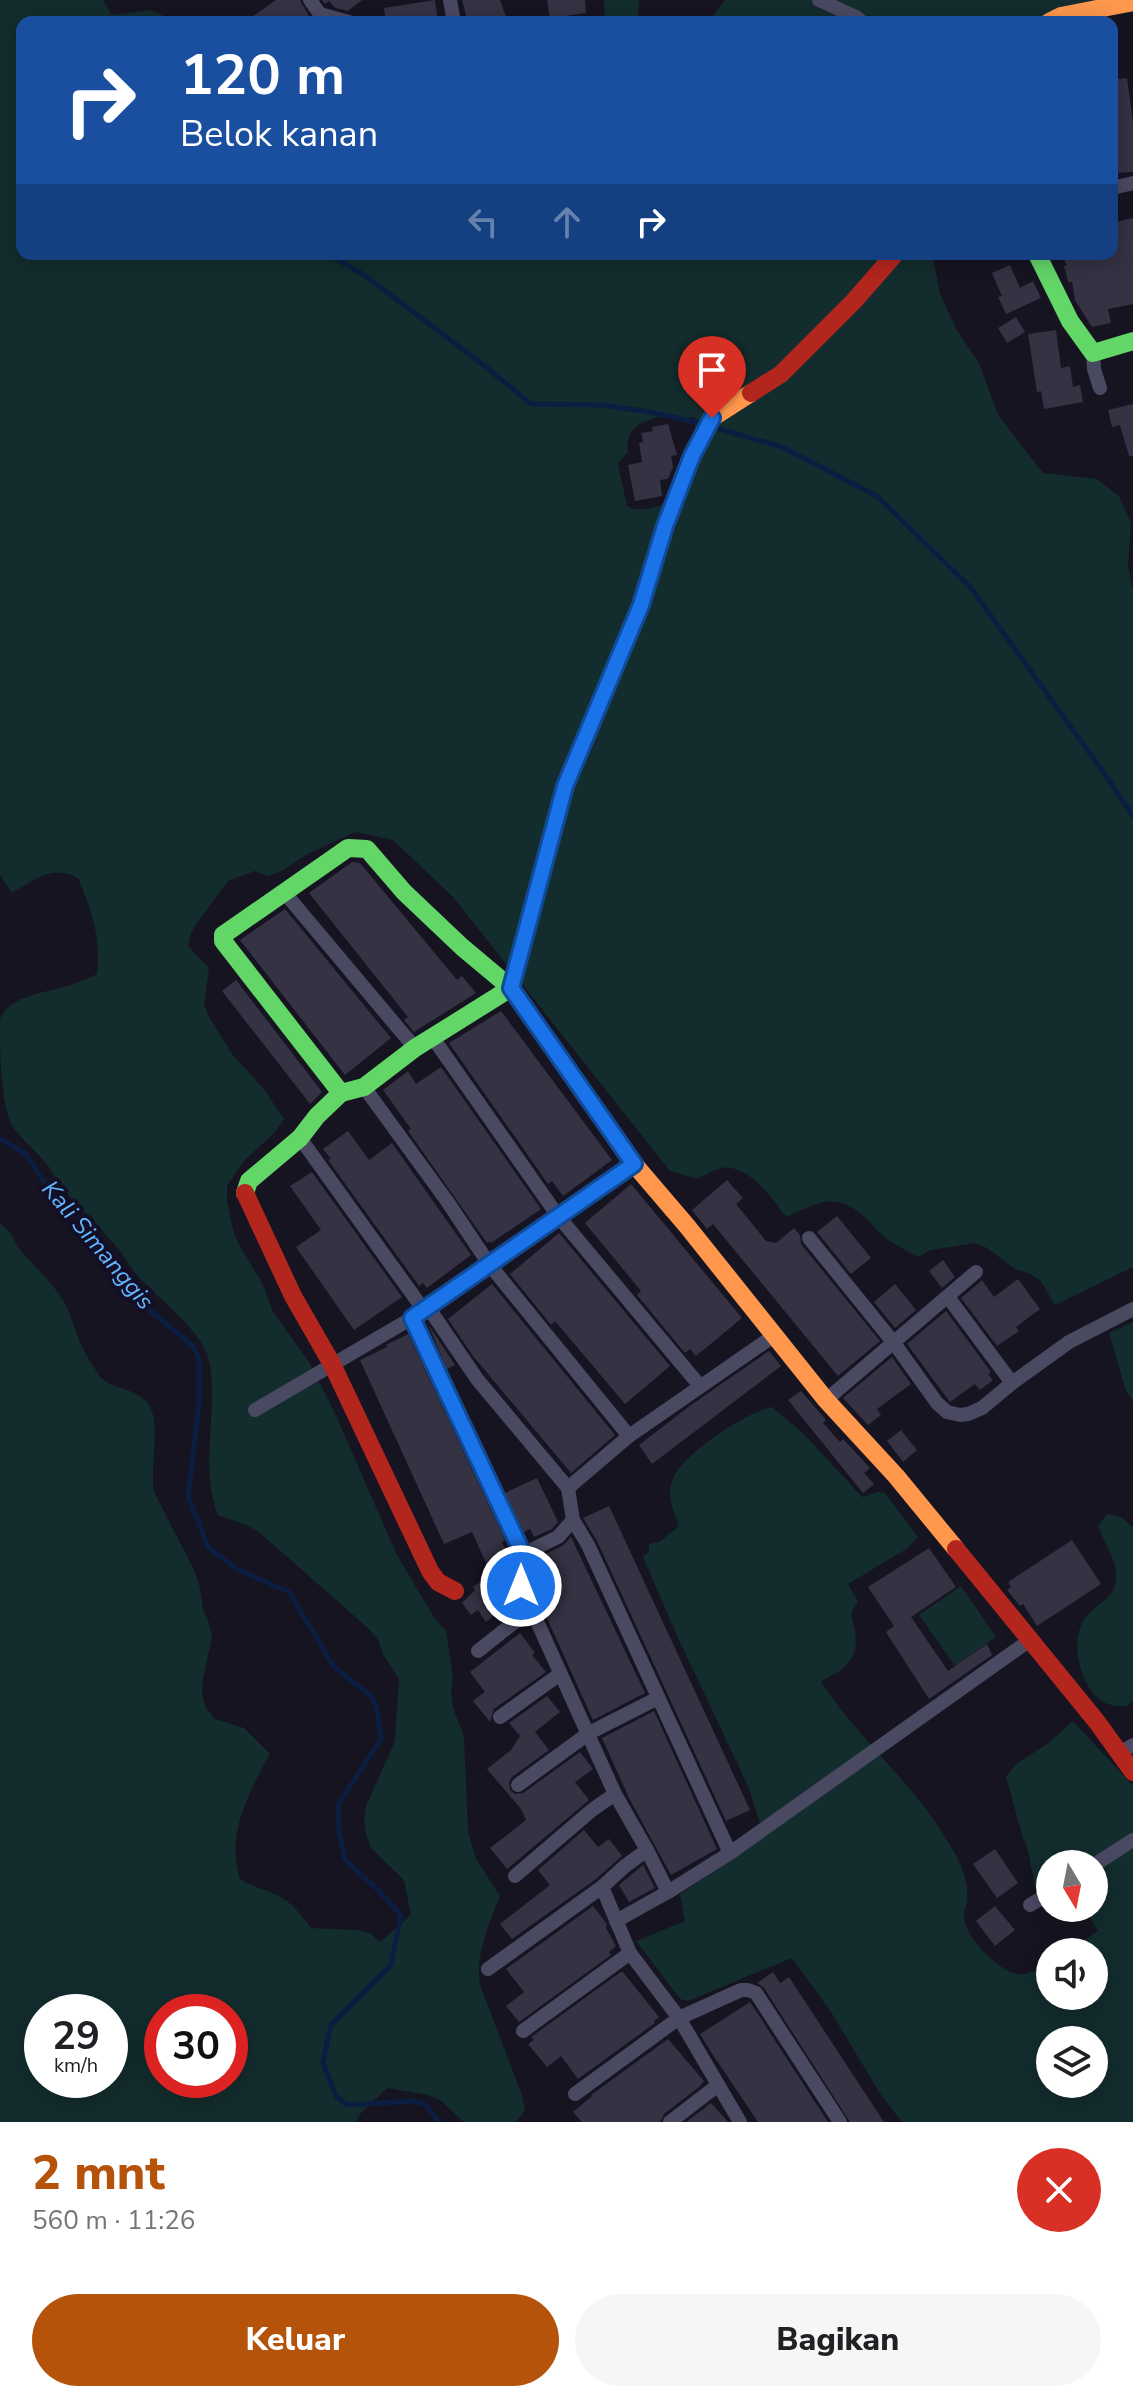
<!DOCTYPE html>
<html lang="id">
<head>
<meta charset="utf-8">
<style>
  :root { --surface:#fff; --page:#f6f6f6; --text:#202124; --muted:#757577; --accent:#b45309 }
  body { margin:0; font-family:"Nunito Sans",sans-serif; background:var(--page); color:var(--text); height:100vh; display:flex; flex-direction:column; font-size:30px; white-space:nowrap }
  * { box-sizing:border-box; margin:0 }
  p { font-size:26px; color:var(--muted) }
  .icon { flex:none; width:44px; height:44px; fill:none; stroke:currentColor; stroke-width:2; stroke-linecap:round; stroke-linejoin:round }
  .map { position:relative; height:2122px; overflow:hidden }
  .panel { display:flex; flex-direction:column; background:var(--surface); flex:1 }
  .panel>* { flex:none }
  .banner { position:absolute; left:16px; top:16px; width:1102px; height:244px; border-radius:16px; box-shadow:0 4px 20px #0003; background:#1a4fa0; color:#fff; overflow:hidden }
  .needle { width:52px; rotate:170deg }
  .controls { position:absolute; left:1036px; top:1850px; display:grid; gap:16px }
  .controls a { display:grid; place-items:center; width:72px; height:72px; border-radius:50%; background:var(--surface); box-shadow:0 4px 20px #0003; font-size:40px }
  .speed { position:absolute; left:24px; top:1994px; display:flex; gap:16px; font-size:40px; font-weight:700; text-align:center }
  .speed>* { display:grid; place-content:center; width:104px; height:104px; border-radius:50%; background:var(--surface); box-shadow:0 4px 20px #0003; line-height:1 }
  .speed small { font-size:20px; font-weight:400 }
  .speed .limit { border:12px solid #d22; background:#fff; color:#111 }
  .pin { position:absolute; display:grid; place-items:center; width:68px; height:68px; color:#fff; margin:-82px -34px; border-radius:50% 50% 50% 0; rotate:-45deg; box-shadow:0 0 8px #0007 }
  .pin .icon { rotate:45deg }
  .me { position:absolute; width:88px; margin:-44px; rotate:0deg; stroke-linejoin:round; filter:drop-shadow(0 0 6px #0008) }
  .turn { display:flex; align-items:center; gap:28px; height:168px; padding:0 32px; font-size:36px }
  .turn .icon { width:104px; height:104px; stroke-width:2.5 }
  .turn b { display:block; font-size:56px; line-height:68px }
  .lanes { display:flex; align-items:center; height:76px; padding:0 32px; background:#0003; justify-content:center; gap:40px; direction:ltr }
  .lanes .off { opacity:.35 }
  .round { display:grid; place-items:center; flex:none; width:84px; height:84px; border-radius:42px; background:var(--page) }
  .summary { display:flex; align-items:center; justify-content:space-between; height:136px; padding:0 32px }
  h1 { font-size:48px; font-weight:800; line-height:60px; color:var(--accent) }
  .primary-button { display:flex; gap:16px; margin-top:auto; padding:16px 32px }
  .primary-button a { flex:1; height:92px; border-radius:48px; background:var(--accent); color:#fff; font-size:32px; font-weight:800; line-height:92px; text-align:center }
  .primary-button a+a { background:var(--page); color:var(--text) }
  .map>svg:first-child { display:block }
</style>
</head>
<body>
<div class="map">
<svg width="1133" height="2122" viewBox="0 0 1133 2122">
  <rect width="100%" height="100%" fill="#161421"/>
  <g fill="#132c2d" fill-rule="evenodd">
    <path d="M 0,0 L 103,0 L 112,15 L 151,10 L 177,22 L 22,22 L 22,254 L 928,254 L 934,262 L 940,294 L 956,329 L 979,363 L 998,415 L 1043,473 L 1097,479 L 1119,496 L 1131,523 L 1128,566 L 1133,590 L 1133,1267 L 1055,1305 L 1040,1280 L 1028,1273 L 1015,1269 L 987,1248 L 975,1243 L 931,1250 L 918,1257 C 906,1250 890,1243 880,1233 C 875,1229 872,1223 867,1219 C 835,1190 821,1202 786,1217 C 773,1199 748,1163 721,1168 C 713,1170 704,1176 697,1179 L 670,1171 L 453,897 L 393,840 L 355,832 L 306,855 L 280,872 L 267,876 L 255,871 L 228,881 L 199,920 L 191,933 L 188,946 L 209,968 L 204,1004 L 209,1017 L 232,1054 L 263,1088 L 284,1119 L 275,1132 L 244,1161 L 227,1186 L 227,1201 L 233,1230 L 238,1243 L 263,1285 L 273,1312 L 309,1362 L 335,1413 L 396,1553 L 435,1619 L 446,1630 L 453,1678 L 451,1693 L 453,1708 L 464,1736 L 468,1832 L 476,1859 L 500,1896 C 489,1923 475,1956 480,1985 L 522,2095 L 525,2110 L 516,2122 L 464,2122 L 440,2100 L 428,2095 L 387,2088 L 360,2114 L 356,2122 L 0,2122 L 0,1224 C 15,1234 11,1239 22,1252 C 38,1271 53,1282 65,1304 C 70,1313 73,1322 76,1332 C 81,1347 90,1362 99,1375 C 112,1392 139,1386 150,1407 C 160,1424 150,1468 154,1492 L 194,1570 L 199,1583 L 203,1609 L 209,1623 L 212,1637 L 203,1679 L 202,1694 L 206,1708 L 215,1719 L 244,1728 L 270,1754 C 249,1792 225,1836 240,1879 C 252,1887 265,1889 277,1895 C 292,1902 301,1915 311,1928 L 356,1930 L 370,1933 L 380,1942 L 411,1915 L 404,1880 L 371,1848 L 366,1835 L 364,1820 L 366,1806 L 395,1741 L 399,1679 L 383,1654 L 378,1640 L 369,1629 L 260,1533 L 246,1525 L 218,1515 C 199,1467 218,1414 210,1364 C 204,1331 158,1299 137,1275 C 129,1266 124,1255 116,1246 C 97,1224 76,1204 57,1183 C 49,1158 25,1146 11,1124 C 0,1095 0,1052 0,1019 C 10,995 45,993 67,986 C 77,983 87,979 97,974 C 101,937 92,912 78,878 C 51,864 36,880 12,893 L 0,875 ZM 658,417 L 675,419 L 695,417 L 695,431 L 668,503 C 656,507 638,513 627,506 L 618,463 L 628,452 C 625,429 639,423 658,417 ZM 42,2012 L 110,2012 L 110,2080 L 42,2080 ZM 162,2012 L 230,2012 L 230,2080 L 162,2080 Z"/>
    <polygon points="604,0 639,0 638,22 605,22"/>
    <polygon points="725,0 1133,0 1074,22 709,22"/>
    <polygon points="1133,1322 1133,1401 1126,1391 1109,1333"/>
    <path d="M 772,1407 L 803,1433 L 862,1497 L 878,1492 L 885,1493 L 918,1537 L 908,1548 L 848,1584 L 858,1602 L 851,1613 C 856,1634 862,1651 843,1668 C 837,1674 828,1676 821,1682 C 861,1743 921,1789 955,1854 C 963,1868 969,1885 967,1901 C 966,1907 963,1912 964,1919 C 967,1935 983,1953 996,1963 C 1017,1980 1029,1976 1050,1962 L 1050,1996 L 1094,1996 L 1094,1952 L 1066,1952 L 1098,1931 L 1084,1908 L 1094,1908 L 1094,1864 L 1050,1864 L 1050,1891 L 1036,1891 L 1027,1846 L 1023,1838 L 1006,1777 L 1015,1765 L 1047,1744 L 1073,1721 L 1133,1786 L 1133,2122 L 902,2122 L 881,2095 L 831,2012 L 792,1958 L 688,2001 L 680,1999 L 636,1941 L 685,1921 L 680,1894 L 734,1858 L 764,1835 L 748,1786 L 678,1638 L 643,1557 L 649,1552 L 649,1544 L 659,1542 L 679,1526 C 673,1510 666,1495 673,1478 C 683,1454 746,1412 772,1407 ZM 1050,2040 L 1094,2040 L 1094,2084 L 1050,2084 Z"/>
    <path d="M 1107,1514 L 1121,1517 L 1133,1527 L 1133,1700 L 1127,1706 C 1116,1706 1106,1706 1098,1698 C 1079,1682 1069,1638 1086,1617 C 1095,1605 1110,1601 1115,1585 C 1121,1565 1104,1544 1098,1526 Z"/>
    <polygon points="961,1586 996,1637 955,1666 919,1615"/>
  </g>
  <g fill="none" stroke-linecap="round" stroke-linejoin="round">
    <g stroke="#0b1e41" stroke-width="5">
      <polyline points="328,254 364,275 486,367 531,404 602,405 650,412 704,424"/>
      <polyline points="713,427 782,447 877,496 971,588 1104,773 1133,816"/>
      <polyline points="0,1139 26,1154 50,1191 71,1205 111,1268 143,1305 193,1346 199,1358 199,1404 188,1496 208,1547 235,1568 289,1592 334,1667 371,1696 377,1708 381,1739 338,1805 339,1833 345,1860 376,1888 401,1915 391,1965 331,2025 323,2063 336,2096 347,2105 415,2101 426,2105 439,2122"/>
    </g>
  </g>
  <g fill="#343243">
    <polygon points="276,0 300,0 309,16 300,22 245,22"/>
    <polygon points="322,0 362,0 348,11 335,8 329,1 325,4"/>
    <polygon points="435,0 438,22 386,22 384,8"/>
    <polygon points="462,0 500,0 506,17 490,22 468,22"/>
    <polygon points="547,0 585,0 586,13 550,18"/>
    <polygon points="1127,78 1133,122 1133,172 1112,173 1112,80"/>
    <polygon points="1133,218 1133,304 1108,309 1111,323 1092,327 1075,300 1072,282 1068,282 1064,266 1067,265 1061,254 1112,254 1112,223"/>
    <polygon points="1010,265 1020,288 1033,281 1041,298 1006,314 998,297 1002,296 992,273"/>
    <polygon points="1016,317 1025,332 1007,343 998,328"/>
    <polygon points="1056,330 1061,368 1070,366 1073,387 1080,385 1083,402 1044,409 1041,391 1037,392 1028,334"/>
    <polygon points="1133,404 1133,456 1129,456 1120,425 1112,427 1108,410"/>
    <polygon points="668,424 677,455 671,456 673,467 668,479 660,480 662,496 635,501 628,465 642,462 639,443 643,442 641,433 653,431 652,427"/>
    <polygon points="352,862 360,863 457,980 462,976 476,993 414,1032 404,1020 408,1017 309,893"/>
    <polygon points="285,909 391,1038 345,1075 240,940"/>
    <polygon points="236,980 322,1092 310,1104 222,991"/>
    <polygon points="501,1011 612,1160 563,1196 552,1181 548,1184 449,1043"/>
    <polygon points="441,1067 541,1209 491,1243 490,1241 487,1243 408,1131 411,1129 383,1090 408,1071 416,1084"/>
    <polygon points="348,1131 369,1160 392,1143 471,1255 427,1288 423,1283 419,1286 328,1160 331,1159 323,1149"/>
    <polygon points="312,1172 402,1297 354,1330 296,1247 321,1230 290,1186"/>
    <polygon points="727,1180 743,1198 736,1204 766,1241 776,1243 794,1228 800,1235 801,1244 880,1341 838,1376 713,1224 707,1229 692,1210"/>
    <polygon points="631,1184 742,1318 696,1356 690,1349 685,1353 637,1295 641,1291 585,1223"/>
    <polygon points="837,1216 871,1258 851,1274 817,1232"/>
    <polygon points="559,1233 670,1366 625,1404 555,1321 551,1325 510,1274"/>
    <polygon points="943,1260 955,1277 942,1288 929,1271"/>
    <polygon points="1018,1279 1040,1309 1016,1327 1019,1331 997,1346 961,1298 982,1280 994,1297"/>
    <polygon points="492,1284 615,1435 571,1473 473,1356 448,1319"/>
    <polygon points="895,1284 916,1310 895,1328 874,1302"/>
    <polygon points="946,1311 991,1372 988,1374 993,1380 980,1390 975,1384 950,1402 907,1344"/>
    <polygon points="428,1324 455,1365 447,1369"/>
    <polygon points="408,1334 505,1540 502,1542 510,1559 507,1571 511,1589 519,1606 506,1616 502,1610 486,1622 478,1610 471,1615 462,1603 475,1590 473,1587 491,1574 472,1532 444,1544 360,1360 387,1347 386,1345"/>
    <polygon points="769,1351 781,1366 652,1464 639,1445 691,1405"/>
    <polygon points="892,1357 911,1384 877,1409 881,1415 868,1425 843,1398"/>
    <polygon points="801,1391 826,1420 823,1423 840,1442 843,1439 870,1468 864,1473 874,1484 863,1493 788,1400"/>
    <polygon points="901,1430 917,1450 903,1462 887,1441"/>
    <polygon points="537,1478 558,1522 552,1529 534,1537 530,1529 524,1532 505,1493"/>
    <polygon points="609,1506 750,1810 726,1821 597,1541 583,1518"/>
    <polygon points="571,1537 645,1693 593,1720 531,1583 527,1570 531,1561 562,1546"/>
    <polygon points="1072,1540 1101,1584 1037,1626 1023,1604 1020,1606 1007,1590 1011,1587 1008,1582"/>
    <polygon points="929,1548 956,1587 911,1617 948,1671 987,1644 992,1655 929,1699 886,1632 894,1626 868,1587"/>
    <polygon points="520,1633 535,1653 532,1655 546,1672 494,1709 490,1722 473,1701 485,1692 470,1672"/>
    <polygon points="547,1696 560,1712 535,1732 549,1750 512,1777 509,1782 510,1790 515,1794 523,1793 580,1752 593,1769 575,1782 589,1800 507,1869 490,1848 526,1820 521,1809 487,1769 511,1750 520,1736 509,1723"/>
    <polygon points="654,1711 717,1849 671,1875 630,1800 602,1738"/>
    <polygon points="584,1830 598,1847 609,1839 622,1856 596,1879 512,1939 500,1924 550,1885 538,1870"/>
    <polygon points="995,1849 1018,1883 997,1898 973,1864"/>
    <polygon points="643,1865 655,1888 629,1902 619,1885"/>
    <polygon points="593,1906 607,1924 606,1928 616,1946 609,1952 611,1955 519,2022 506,2006 524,1992 506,1969"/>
    <polygon points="995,1906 1015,1930 995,1946 976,1921"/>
    <polygon points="622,1971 659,2017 654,2021 655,2023 578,2079 561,2056 547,2067 528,2044 534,2040 531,2037"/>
    <polygon points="773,1972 780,1983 789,1977 884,2122 850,2122 764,1988 757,1983"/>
    <polygon points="750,2002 828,2122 758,2122 711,2052 700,2034"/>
    <polygon points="668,2039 704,2081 699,2087 664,2114 660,2122 582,2122 573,2112 592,2096 591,2095"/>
    <polygon points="711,2103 728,2122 686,2122"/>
  </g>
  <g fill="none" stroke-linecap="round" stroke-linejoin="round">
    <g stroke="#4a4962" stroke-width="14">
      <polyline points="310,0 320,14 349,22"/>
      <polyline points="450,0 454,22"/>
      <polyline points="819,0 856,17 862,22"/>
      <polyline points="1112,188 1133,183"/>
      <polyline points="1093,353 1094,369 1100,388"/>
      <polyline points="284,892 415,1048"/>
      <polyline points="433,1038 558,1216 700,1386"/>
      <polyline points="364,1087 447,1201 489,1264 629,1436"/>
      <polyline points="300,1138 423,1309"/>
      <polyline points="809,1238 894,1343 937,1403 947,1412 960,1415 968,1414 982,1408 1012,1383 1069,1342 1133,1309"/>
      <polyline points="948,1297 1012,1383"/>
      <polyline points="428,1307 477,1379 568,1488"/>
      <polyline points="412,1318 523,1554"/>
      <polyline points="826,1400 976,1272"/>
      <polyline points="255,1410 412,1318 634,1164"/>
      <polyline points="573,1520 588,1545 730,1853"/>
      <polyline points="478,1651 531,1609"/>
      <polyline points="500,1717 560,1674"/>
      <polyline points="1119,1753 1133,1745"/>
      <polyline points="518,1785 589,1733 658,1698"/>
      <polyline points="647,1850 668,1892"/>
      <polyline points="1094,1865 1133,1840"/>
      <polyline points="515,1876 592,1810 615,1794"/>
      <polyline points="1030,1905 1050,1893"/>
      <polyline points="616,1921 668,1892 730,1853 1030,1640"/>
      <polyline points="488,1969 602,1887"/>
      <polyline points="523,2031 630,1953"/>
      <polyline points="575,2094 679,2018 741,1990 748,1990 756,1993 840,2122"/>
      <polyline points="670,2122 718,2085"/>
      <polyline points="740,2122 679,2018 630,1953 602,1887 625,1866 647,1850 615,1794 521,1586 517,1569 523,1554 558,1537 573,1520 568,1488 629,1436 775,1335"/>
    </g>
    <g stroke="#63d668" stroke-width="18">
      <polyline points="1037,254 1070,321 1093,353 1133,341"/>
      <polyline points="341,1093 223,941 223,935 348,848 367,849 404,892 462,947 511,988 588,1099"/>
      <polyline points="245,1193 249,1181 300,1138 317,1116 341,1093 364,1087 415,1048 511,988 565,786 596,713"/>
    </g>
    <g stroke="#ff974d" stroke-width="18">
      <polyline points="1049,22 1061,16 1133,2"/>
      <polyline points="596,713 641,605 665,526 692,456 712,418 751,393"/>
      <polyline points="588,1099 634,1164 687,1226 826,1400 896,1476 956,1549"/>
    </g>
    <g stroke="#b3261e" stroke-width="18">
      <polyline points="751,393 781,374 854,301 895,254"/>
      <polyline points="245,1193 293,1296 332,1364 430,1571 438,1582 455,1591"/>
      <polyline points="956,1549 1097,1722 1133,1772"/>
    </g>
  </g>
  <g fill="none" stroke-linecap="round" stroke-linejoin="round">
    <defs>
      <polyline id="route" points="521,1586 517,1569 523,1554 412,1318 634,1164 511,988 565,786 641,605 665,526 692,456 712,418"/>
    </defs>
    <use href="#route" stroke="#114b97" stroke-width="20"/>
    <use href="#route" stroke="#1a73e8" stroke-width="14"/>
  </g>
  <g text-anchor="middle" stroke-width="8" stroke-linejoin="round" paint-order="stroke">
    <g font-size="24" font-style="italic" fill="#62b6ff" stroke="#130f26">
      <text transform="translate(98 1245) rotate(50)" y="8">Kali Simanggis</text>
    </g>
  </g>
</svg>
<div class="controls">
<a><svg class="needle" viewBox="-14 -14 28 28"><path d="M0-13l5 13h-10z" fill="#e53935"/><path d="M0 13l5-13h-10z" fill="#757577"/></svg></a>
<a><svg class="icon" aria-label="sound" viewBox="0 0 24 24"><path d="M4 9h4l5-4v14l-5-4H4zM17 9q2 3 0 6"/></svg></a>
<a><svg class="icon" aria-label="layers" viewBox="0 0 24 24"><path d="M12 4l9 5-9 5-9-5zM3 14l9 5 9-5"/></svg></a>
</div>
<div class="speed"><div>29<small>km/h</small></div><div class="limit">30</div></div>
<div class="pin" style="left:712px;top:418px;background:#d93025"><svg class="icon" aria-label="arrive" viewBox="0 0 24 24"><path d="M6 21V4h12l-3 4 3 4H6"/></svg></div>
<svg class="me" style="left:521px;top:1586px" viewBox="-20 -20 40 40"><circle r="17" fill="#1a73e8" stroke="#fff" stroke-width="3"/><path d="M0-11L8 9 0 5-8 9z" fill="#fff"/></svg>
<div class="banner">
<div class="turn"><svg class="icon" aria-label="right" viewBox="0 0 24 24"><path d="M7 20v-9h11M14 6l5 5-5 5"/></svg><div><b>120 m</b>Belok kanan</div></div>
<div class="lanes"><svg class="icon off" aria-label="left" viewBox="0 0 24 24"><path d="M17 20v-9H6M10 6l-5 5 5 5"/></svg><svg class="icon off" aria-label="ahead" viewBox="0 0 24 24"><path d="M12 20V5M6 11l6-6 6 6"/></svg><svg class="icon" aria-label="right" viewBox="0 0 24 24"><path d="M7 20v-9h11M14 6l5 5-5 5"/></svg></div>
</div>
</div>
<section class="panel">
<div class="summary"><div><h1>2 mnt</h1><p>560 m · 11:26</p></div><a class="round" style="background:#d93025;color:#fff"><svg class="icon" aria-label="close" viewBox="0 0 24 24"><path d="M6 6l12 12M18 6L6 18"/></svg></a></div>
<div class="primary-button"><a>Keluar</a><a>Bagikan</a></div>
</section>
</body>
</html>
